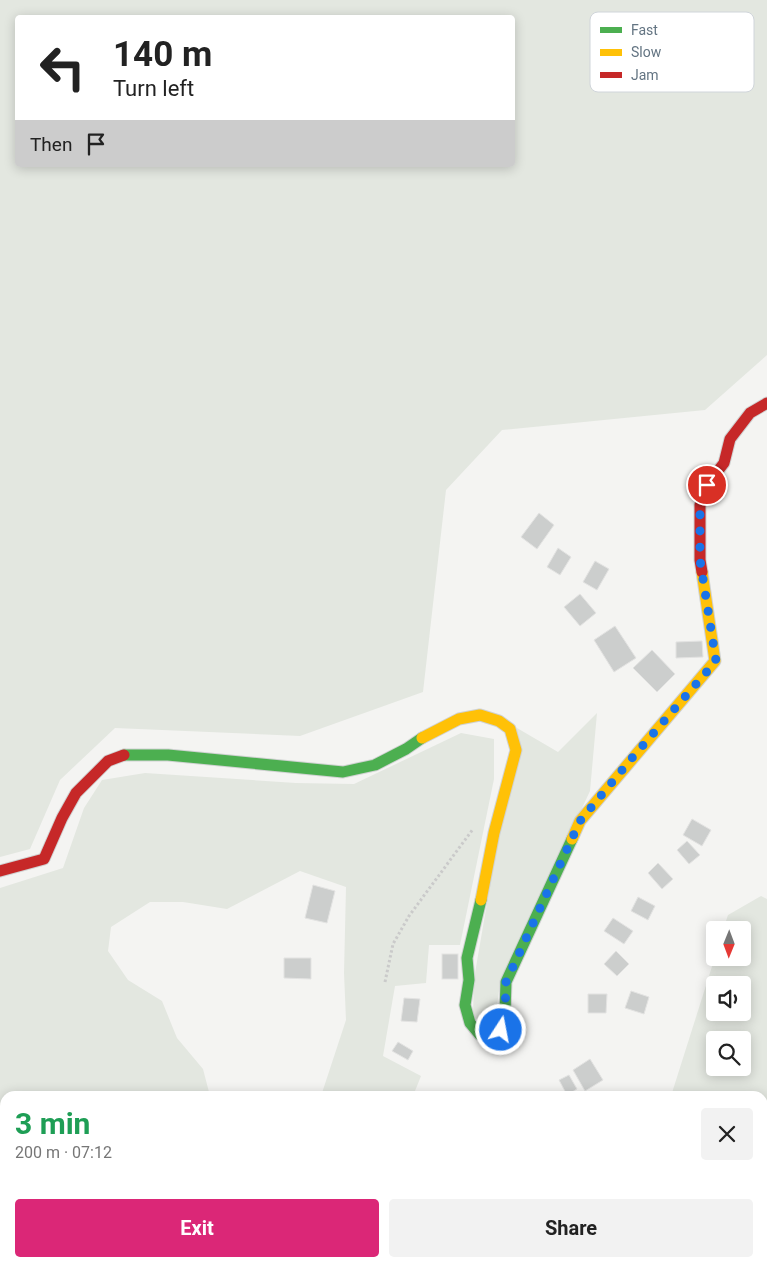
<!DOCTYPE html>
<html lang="en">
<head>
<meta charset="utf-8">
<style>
  :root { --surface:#fff; --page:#f2f2f2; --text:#222; --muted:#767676; --accent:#db2777 }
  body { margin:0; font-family:Roboto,sans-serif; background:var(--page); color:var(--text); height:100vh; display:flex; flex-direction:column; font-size:19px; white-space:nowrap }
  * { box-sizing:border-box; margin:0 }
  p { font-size:16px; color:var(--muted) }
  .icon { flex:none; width:28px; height:28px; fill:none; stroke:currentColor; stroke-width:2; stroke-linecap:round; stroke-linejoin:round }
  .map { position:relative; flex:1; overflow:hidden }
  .panel { position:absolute; left:0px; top:1091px; width:768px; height:176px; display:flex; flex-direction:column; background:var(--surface); border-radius:15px 15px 0 0; box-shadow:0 2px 12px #0003 }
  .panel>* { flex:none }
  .banner { position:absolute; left:15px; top:15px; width:500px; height:152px; border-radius:5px; box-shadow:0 2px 12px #0003; background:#fff; color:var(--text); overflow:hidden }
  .needle { width:32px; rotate:181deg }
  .buttons { position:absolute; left:706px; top:921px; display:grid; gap:10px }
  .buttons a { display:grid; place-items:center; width:45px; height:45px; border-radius:5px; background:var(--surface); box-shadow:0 2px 12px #0003; font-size:25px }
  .pin { position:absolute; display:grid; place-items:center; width:42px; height:42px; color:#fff; margin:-21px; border:2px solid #fff; border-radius:50%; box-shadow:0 1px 5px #0007 }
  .me { position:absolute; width:55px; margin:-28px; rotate:11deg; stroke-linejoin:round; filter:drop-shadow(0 0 4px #0008) }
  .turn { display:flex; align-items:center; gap:18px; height:105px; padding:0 15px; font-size:22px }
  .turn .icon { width:65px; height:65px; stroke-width:2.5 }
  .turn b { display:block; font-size:35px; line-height:42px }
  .then { display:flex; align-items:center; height:48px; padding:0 15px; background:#0003; gap:10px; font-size:19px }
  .round { display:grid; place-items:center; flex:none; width:52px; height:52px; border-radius:5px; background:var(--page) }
  .summary { display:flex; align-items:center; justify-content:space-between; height:85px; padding:0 15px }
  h1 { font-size:30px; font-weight:700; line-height:38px; color:#1e9e55 }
  .primary-button { display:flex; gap:10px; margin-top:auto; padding:10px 15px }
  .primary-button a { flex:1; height:58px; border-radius:5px; background:var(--accent); color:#fff; font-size:20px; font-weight:700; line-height:58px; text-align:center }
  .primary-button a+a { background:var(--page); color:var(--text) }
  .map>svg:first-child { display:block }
</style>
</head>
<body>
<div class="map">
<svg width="767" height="1267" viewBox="0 0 767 1267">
  <rect width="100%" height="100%" fill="#f4f4f2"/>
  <g fill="#e3e7e0" fill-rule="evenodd">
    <path d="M 0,0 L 767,0 L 767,355 L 705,410 L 502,430 L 446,490 L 423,692 L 300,736 L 115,728 L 60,780 L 30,849 L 0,857 ZM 18,18 L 512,18 L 512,165 L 18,165 Z"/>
    <polygon points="597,713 590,791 500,983 494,1029 484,1029 473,1015 474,979 517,728 558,752"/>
    <polygon points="461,733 494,739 494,779 460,945 429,945 426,983 395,986 383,1056 421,1076 413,1096 321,1096 346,1020 344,973 346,887 300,871 227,909 183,902 150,902 111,927 108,951 128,980 162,1001 177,1038 203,1069 210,1096 5,1096 5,1262 286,1262 297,1267 0,1267 0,888 63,868 84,808 102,780 145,773 296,783 354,784"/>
    <path d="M 761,896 L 767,899 L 767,1267 L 597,1267 L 600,1262 L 762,1262 L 762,1096 L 671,1096 L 715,957 L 742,958 L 742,930 L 723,930 L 728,915 ZM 715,985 L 742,985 L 742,1012 L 715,1012 ZM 715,1040 L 742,1040 L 742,1068 L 715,1068 Z"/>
    <polygon points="309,1262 497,1262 505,1267 308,1267"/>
  </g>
  <g fill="#cccecd" stroke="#e3e3e2">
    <polygon points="539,513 554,525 537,549 521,537"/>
    <polygon points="558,548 571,557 560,575 547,567"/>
    <polygon points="595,561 609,569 597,590 583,582"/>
    <polygon points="580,594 596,613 580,626 564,607"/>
    <polygon points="615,626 636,658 614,672 594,640"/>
    <polygon points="702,641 703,657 676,658 676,642"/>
    <polygon points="652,650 675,674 657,692 633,668"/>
    <polygon points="692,819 711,830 702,846 683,835"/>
    <polygon points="687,841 700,855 689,864 677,850"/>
    <polygon points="658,863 673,879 662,889 648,873"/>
    <polygon points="313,885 335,891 327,923 305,918"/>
    <polygon points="638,897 655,906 648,920 631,911"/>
    <polygon points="613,918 633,931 624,944 604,931"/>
    <polygon points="616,951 629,964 617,976 604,964"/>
    <rect x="442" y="954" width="16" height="25"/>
    <polygon points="284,958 311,958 311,979 284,978"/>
    <polygon points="631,991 649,997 644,1014 625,1008"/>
    <polygon points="588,994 607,994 606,1013 588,1013"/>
    <polygon points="404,998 420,999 417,1022 401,1021"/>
    <polygon points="398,1042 413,1051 408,1060 392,1051"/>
    <polygon points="590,1059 603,1080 585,1091 573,1070"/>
    <polygon points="569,1075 577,1089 567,1095 559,1080"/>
  </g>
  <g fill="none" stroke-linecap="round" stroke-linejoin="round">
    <defs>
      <g id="fast">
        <polyline points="124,755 168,755 343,772 375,765 406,749 422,738"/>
        <polyline points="481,900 467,958 469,980 465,1005 470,1023 480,1035 492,1038 501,1030 505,1013 506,982 572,839"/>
      </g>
      <g id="slow">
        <polyline points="422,738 459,719 480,715 499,721 510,729 516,750 494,833 481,900"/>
        <polyline points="572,839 580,821 715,661 702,572"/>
      </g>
      <g id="jam">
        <polyline points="702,572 700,560 700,505 707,485 724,463 730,439 750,413 767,403"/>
        <polyline points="0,871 44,859 62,818 76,793 108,761 124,755"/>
      </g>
    </defs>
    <use href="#fast" stroke="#d0d2d2" stroke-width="13"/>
    <use href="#slow" stroke="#d0d2d2" stroke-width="13"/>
    <use href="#jam" stroke="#d0d2d2" stroke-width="13"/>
    <polyline stroke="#cacaca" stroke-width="3" stroke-dasharray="2.5 2.5" stroke-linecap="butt" points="385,982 393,944 409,916 473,829"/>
    <g stroke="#cbcdcd" stroke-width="15">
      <polyline points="762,1169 767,1156"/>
      <polyline points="739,1267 740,1262"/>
    </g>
    <use href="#fast" stroke="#4caf50" stroke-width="11"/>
    <use href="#slow" stroke="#ffc107" stroke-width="11"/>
    <use href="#jam" stroke="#c62828" stroke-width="11"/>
  </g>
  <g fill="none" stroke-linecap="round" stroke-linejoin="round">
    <polyline stroke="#1a73e8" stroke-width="9" stroke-dasharray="0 16.2" points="501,1030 505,1013 506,982 580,821 632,758 716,661 700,560 700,504 707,485"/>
  </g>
  <rect x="590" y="12" width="164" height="80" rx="8" fill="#fff" stroke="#d0d5da" stroke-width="1"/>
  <rect x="600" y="27" width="22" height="6" fill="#4caf50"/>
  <rect x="600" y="49" width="22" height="7" fill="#ffc107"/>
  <rect x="600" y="72" width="22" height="6" fill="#c62828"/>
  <g font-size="14" fill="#637482">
    <text x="631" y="35">Fast</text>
    <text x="631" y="57">Slow</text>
    <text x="631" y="80">Jam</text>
  </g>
</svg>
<div class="buttons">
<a><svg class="needle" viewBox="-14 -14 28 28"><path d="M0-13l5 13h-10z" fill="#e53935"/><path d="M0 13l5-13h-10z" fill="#767676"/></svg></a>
<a><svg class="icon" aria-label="sound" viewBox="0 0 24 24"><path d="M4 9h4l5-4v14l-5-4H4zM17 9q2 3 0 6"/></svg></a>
<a><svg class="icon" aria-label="search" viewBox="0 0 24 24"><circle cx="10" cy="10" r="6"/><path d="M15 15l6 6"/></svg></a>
</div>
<div class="pin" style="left:707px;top:485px;background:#d93025"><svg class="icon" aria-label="arrive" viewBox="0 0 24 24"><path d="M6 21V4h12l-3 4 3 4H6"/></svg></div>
<svg class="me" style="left:501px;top:1030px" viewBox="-20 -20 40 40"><circle r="17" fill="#1a73e8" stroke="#fff" stroke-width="3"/><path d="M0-11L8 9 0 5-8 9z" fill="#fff"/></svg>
<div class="banner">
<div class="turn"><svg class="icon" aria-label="left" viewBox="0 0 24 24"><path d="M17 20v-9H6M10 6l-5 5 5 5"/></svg><div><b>140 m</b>Turn left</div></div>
<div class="then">Then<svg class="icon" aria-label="arrive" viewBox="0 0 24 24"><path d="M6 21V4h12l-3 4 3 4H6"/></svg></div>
</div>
<section class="panel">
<div class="summary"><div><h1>3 min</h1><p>200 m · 07:12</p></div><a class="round"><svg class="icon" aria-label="close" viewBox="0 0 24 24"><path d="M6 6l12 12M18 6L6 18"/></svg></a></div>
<div class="primary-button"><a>Exit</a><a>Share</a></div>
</section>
</div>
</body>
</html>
